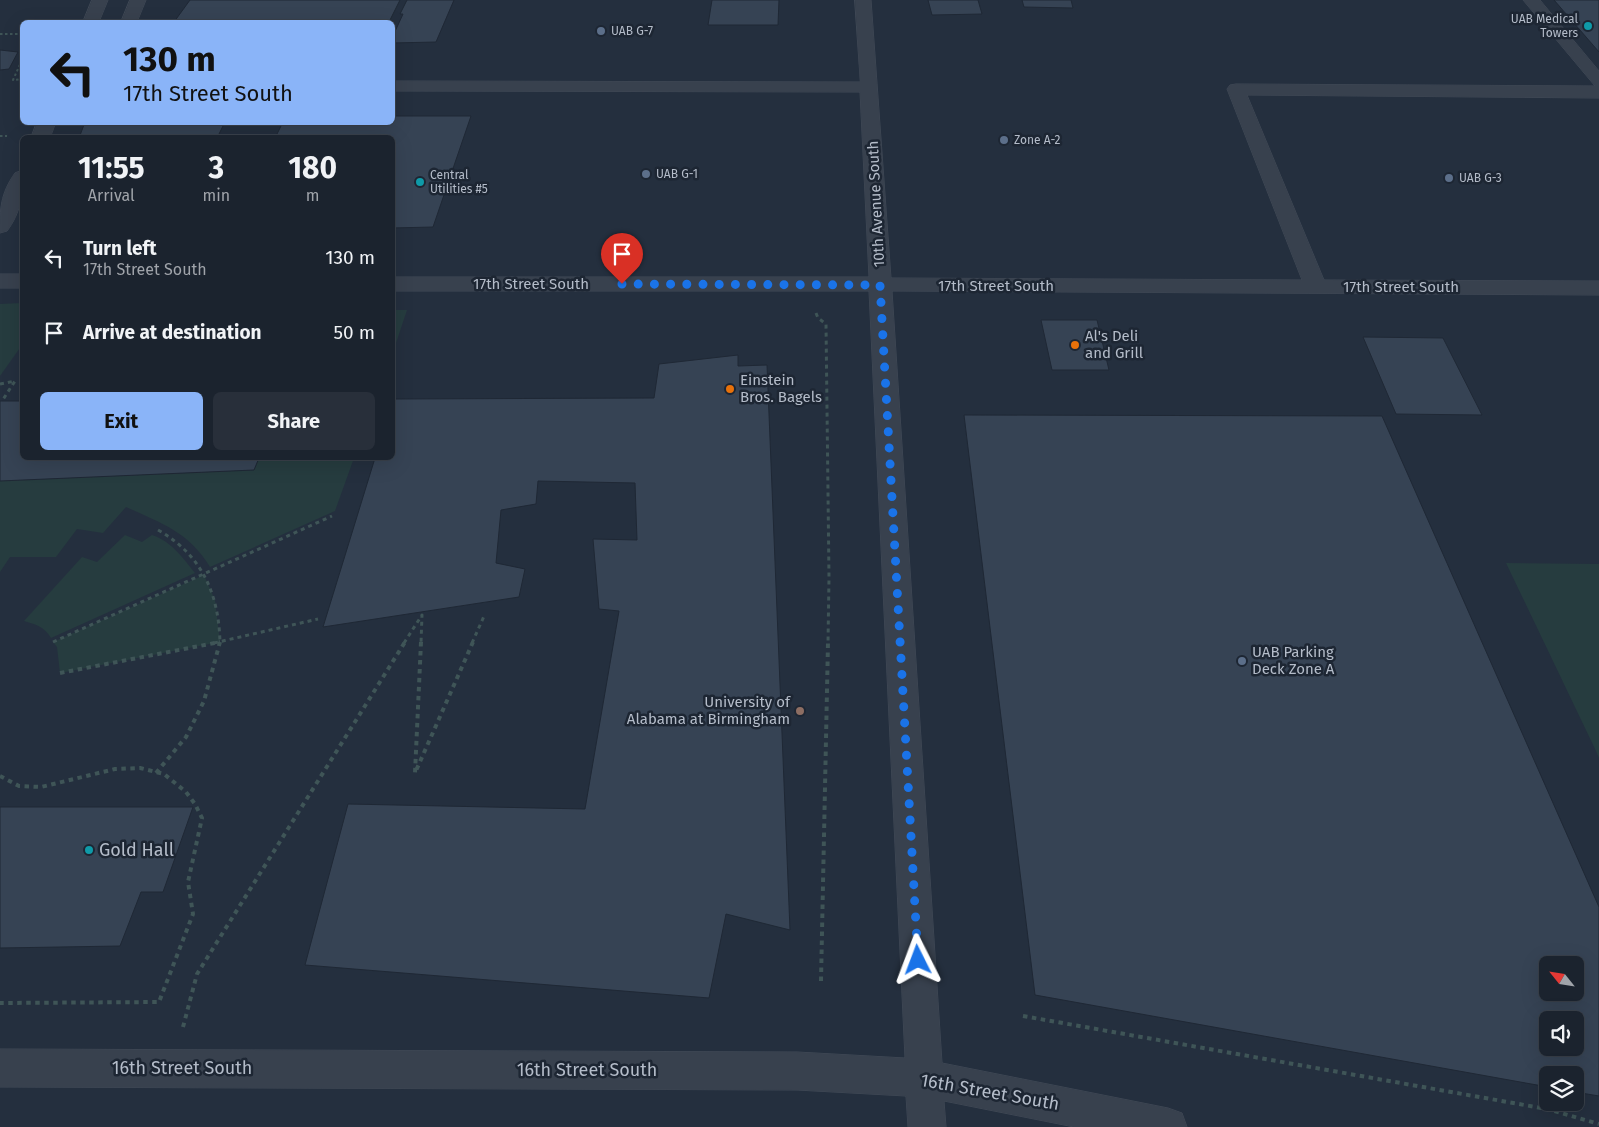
<!DOCTYPE html>
<html lang="en">
<head>
<meta charset="utf-8">
<style>
  :root { --surface:#1b232e; --page:#282f3a; --text:#f1f3f6; --muted:#a0a4aa; --line:#39404a; --accent:#8ab4f8 }
  body { margin:0; font-family:"Fira Sans",sans-serif; background:var(--page); color:var(--text); height:100vh; display:flex; flex-direction:column; font-size:19px; white-space:nowrap }
  * { box-sizing:border-box; margin:0 }
  p { font-size:16px; color:var(--muted) }
  .icon { flex:none; width:28px; height:28px; fill:none; stroke:currentColor; stroke-width:2; stroke-linecap:round; stroke-linejoin:round }
  .map { position:relative; flex:1; overflow:hidden }
  .side { position:absolute; left:20px; top:135px; width:375px; height:325px; display:flex; flex-direction:column; background:var(--surface); border-radius:8px; box-shadow:0 5px 20px #0002,0 0 0 1px var(--line) }
  .side>* { flex:none }
  .guide { position:absolute; left:20px; top:20px; width:375px; height:105px; border-radius:8px; box-shadow:0 5px 20px #0002,0 0 0 1px var(--line); background:#8ab4f8; color:#111; overflow:hidden }
  .needle { width:32px; rotate:300deg }
  .tools { position:absolute; left:1539px; top:956px; display:grid; gap:10px }
  .tools a { display:grid; place-items:center; width:45px; height:45px; border-radius:8px; background:var(--surface); box-shadow:0 5px 20px #0002,0 0 0 1px var(--line); font-size:25px }
  .pin { position:absolute; display:grid; place-items:center; width:42px; height:42px; color:#fff; margin:-51px -21px; border-radius:50% 50% 50% 0; rotate:-45deg; box-shadow:0 0 5px #0007 }
  .pin .icon { rotate:45deg }
  .me { position:absolute; width:55px; margin:-28px; rotate:357deg; stroke-linejoin:round; filter:drop-shadow(0 0 4px #0008) }
  .turn { display:flex; align-items:center; gap:18px; height:105px; padding:0 20px; font-size:22px }
  .turn .icon { width:65px; height:65px; stroke-width:2.5 }
  .turn b { display:block; font-size:35px; line-height:42px }
  .eta { display:flex; justify-content:space-evenly; align-items:center; height:85px; text-align:center }
  .eta b { font-size:30px; font-weight:700; line-height:35px }
  .cta { display:flex; gap:10px; margin-top:auto; padding:10px 20px }
  .cta a { flex:1; height:58px; border-radius:8px; background:var(--accent); color:#111; font-size:20px; font-weight:700; line-height:58px; text-align:center }
  .cta a+a { background:var(--page); color:var(--text) }
  ul { padding:0; list-style:none }
  li { display:flex; align-items:center; gap:15px; height:75px; padding:0 20px }
  li div { flex:1 }
  li b { display:block; font-size:19px }
  li em { font-style:normal }
  .map>svg:first-child { display:block }
</style>
</head>
<body>
<div class="map">
<svg width="1599" height="1127" viewBox="0 0 1599 1127">
  <rect width="100%" height="100%" fill="#242f3e"/>
  <g fill="#263c3f">
    <polygon points="22,303 22,345 0,376 0,304"/>
    <polygon points="393,310 407,310 393,352 392,310"/>
    <path d="M 259,458 L 354,458 L 335,511 L 210,567 C 189,532 161,523 126,507 L 103,533 L 77,529 L 56,557 L 10,557 L 0,572 L 0,481 L 254,470 Z"/>
    <path d="M 125,535 L 142,542 L 152,535 C 171,541 183,558 195,573 L 51,638 C 45,627 35,624 24,621 L 82,557 L 97,562 Z"/>
    <polygon points="1506,563 1599,564 1599,758 1596,751"/>
    <polygon points="204,575 215,600 220,642 60,673 57,647 53,642"/>
  </g>
  <g fill="#364354" stroke="#1f2835" fill-rule="evenodd">
    <polygon points="190,0 400,0 389,22 174,22"/>
    <polygon points="407,0 454,0 436,42 392,43 392,38 403,14 400,14"/>
    <polygon points="712,0 779,0 778,25 708,25"/>
    <polygon points="928,0 978,0 982,14 932,15"/>
    <polygon points="1022,0 1071,0 1073,8 1024,7"/>
    <polygon points="1554,0 1599,0 1599,52"/>
    <polygon points="0,50 18,52 9,69 0,70"/>
    <polygon points="392,116 471,116 433,227 392,228 392,138 275,138 283,122 392,122"/>
    <polygon points="85,122 225,122 217,138 79,138"/>
    <polygon points="1041,320 1097,320 1109,370 1052,370"/>
    <polygon points="1363,337 1443,338 1482,415 1396,414"/>
    <polygon points="738,355 738,366 767,365 790,930 726,914 709,998 305,965 348,804 585,809 619,611 599,609 593,539 637,540 635,483 538,481 536,504 501,510 496,563 525,569 519,597 323,627 375,458 392,458 393,399 654,398 659,364"/>
    <polygon points="0,401 22,401 22,458 259,458 254,470 0,481"/>
    <path d="M 964,415 L 1382,416 L 1599,907 L 1599,1096 L 1575,1092 L 1575,1075 L 1548,1075 L 1548,1087 L 1035,995 ZM 1548,965 L 1575,965 L 1575,992 L 1548,992 ZM 1548,1020 L 1575,1020 L 1575,1048 L 1548,1048 Z"/>
    <polygon points="0,807 193,807 163,892 141,892 120,946 0,948"/>
  </g>
  <g fill="none" stroke-linecap="round" stroke-linejoin="round">
    <defs>
      <g id="minor">
        <polygon points="92,0 108,0 99,22 83,22"/>
        <polygon points="130,0 146,0 137,22 121,22"/>
        <polygon points="855,0 871,0 891,278 1302,280 1227,89 1230,85 1236,84 1595,86 1523,0 1540,0 1599,71 1599,98 1247,95 1324,280 1599,281 1599,295 892,291 942,1063 1168,1108 1182,1113 1187,1127 1074,1127 944,1101 946,1127 908,1127 906,1096 797,1090 0,1087 0,1049 797,1052 905,1058 869,291 392,291 392,277 869,277 860,92 392,91 392,81 860,82"/>
        <polygon points="37,122 56,122 50,138 31,138"/>
        <path d="M 22,171 C 25,192 20,214 7,231 L 0,233 C 0,209 0,194 15,173 Z"/>
        <rect x="0" y="274" width="22" height="14"/>
      </g>
    </defs>
    <use href="#minor" stroke="#414a57" stroke-width="1"/>
    <g stroke="#3f5557" stroke-width="2" stroke-dasharray="2.5 2.5" stroke-linecap="butt">
      <polyline points="0,34 22,34"/>
      <polyline points="22,60 13,80 22,79"/>
      <polyline points="0,136 7,136"/>
    </g>
    <g stroke="#3f5557" stroke-width="3" stroke-dasharray="4 4" stroke-linecap="butt">
      <polyline points="816,313 818,318 826,324 829,578 828,643"/>
      <polyline points="0,384 15,381 2,401"/>
      <path d="M 158,530 C 202,555 219,594 220,643"/>
      <polyline points="53,642 332,516"/>
      <polyline points="214,643 318,619"/>
      <polyline points="404,643 422,615 421,643"/>
      <polyline points="472,643 485,614"/>
    </g>
    <g stroke="#3f5557" stroke-width="4" stroke-dasharray="4.5 4.5" stroke-linecap="butt">
      <polyline points="421,642 415,773 473,642"/>
      <polyline points="60,673 220,642"/>
      <polyline points="156,773 186,737 204,701 220,642"/>
      <polyline points="0,776 19,786 41,787 115,769 140,768 164,774 186,792 195,804 202,818 188,882 193,914 159,1002 0,1003"/>
      <polyline points="821,981 828,642"/>
      <polyline points="1023,1016 1547,1109 1599,1124"/>
      <polyline points="183,1027 197,974 405,642"/>
    </g>
    <use href="#minor" fill="#38414e" fill-rule="evenodd"/>
  </g>
  <g fill="none" stroke-linecap="round" stroke-linejoin="round">
    <polyline stroke="#1a73e8" stroke-width="9" stroke-dasharray="0 16.2" points="622,284 880,285 918,960"/>
  </g>
  <g fill="#0f9aa8" stroke="#1d2633" stroke-width="2">
    <circle cx="1588" cy="26" r="5"/>
    <circle cx="420" cy="182" r="5"/>
    <circle cx="89" cy="850" r="5"/>
  </g>
  <g fill="#5c6f8a" stroke="#1d2633" stroke-width="2">
    <circle cx="601" cy="31" r="5"/>
    <circle cx="1004" cy="140" r="5"/>
    <circle cx="646" cy="174" r="5"/>
    <circle cx="1449" cy="178" r="5"/>
    <circle cx="1242" cy="661" r="5"/>
  </g>
  <g fill="#e8710a" stroke="#1d2633" stroke-width="2">
    <circle cx="1075" cy="345" r="5"/>
    <circle cx="730" cy="389" r="5"/>
  </g>
  <circle fill="#8d6e63" stroke="#1d2633" stroke-width="2" cx="800" cy="711" r="5"/>
  <g text-anchor="middle" stroke-width="5" stroke-linejoin="round" paint-order="stroke">
    <g font-size="12" fill="#b4bcc9" stroke="#1d2633" text-anchor="start">
      <text x="1578" y="23" text-anchor="end">UAB Medical<tspan x="1578" dy="14">Towers</tspan></text>
      <text x="611" y="35">UAB G-7</text>
      <text x="1014" y="144">Zone A-2</text>
      <text x="656" y="178">UAB G-1</text>
      <text x="430" y="179">Central<tspan x="430" dy="14">Utilities #5</tspan></text>
      <text x="1459" y="182">UAB G-3</text>
    </g>
    <g font-size="15" fill="#b4bcc9" stroke="#1d2633">
      <text transform="translate(876 204) rotate(-93)" y="5">10th Avenue South</text>
      <text x="531" y="289">17th Street South</text>
      <text x="996" y="291">17th Street South</text>
      <text x="1401" y="292">17th Street South</text>
    </g>
    <g font-size="15" fill="#b4bcc9" stroke="#1d2633" text-anchor="start">
      <text x="1085" y="341">Al's Deli<tspan x="1085" dy="17">and Grill</tspan></text>
      <text x="740" y="385">Einstein<tspan x="740" dy="17">Bros. Bagels</tspan></text>
      <text x="1252" y="657">UAB Parking<tspan x="1252" dy="17">Deck Zone A</tspan></text>
      <text x="790" y="707" text-anchor="end">University of<tspan x="790" dy="17">Alabama at Birmingham</tspan></text>
    </g>
    <g font-size="18" fill="#b4bcc9" stroke="#1d2633" text-anchor="start">
      <text x="99" y="856">Gold Hall</text>
    </g>
    <g font-size="18" fill="#b4bcc9" stroke="#1d2633">
      <text x="182" y="1074">16th Street South</text>
      <text x="587" y="1076">16th Street South</text>
      <text transform="translate(990 1092) rotate(10)" y="6">16th Street South</text>
    </g>
  </g>
</svg>
<div class="tools">
<a><svg class="needle" viewBox="-14 -14 28 28"><path d="M0-13l5 13h-10z" fill="#e53935"/><path d="M0 13l5-13h-10z" fill="#a0a4aa"/></svg></a>
<a><svg class="icon" aria-label="sound" viewBox="0 0 24 24"><path d="M4 9h4l5-4v14l-5-4H4zM17 9q2 3 0 6"/></svg></a>
<a><svg class="icon" aria-label="layers" viewBox="0 0 24 24"><path d="M12 4l9 5-9 5-9-5zM3 14l9 5 9-5"/></svg></a>
</div>
<div class="pin" style="left:622px;top:284px;background:#d93025"><svg class="icon" aria-label="arrive" viewBox="0 0 24 24"><path d="M6 21V4h12l-3 4 3 4H6"/></svg></div>
<svg class="me" style="left:918px;top:960px" viewBox="-20 -20 40 40"><path d="M0-17L14 15 0 8-14 15z" fill="#1a73e8" stroke="#fff" stroke-width="4"/></svg>
<div class="guide">
<div class="turn"><svg class="icon" aria-label="left" viewBox="0 0 24 24"><path d="M17 20v-9H6M10 6l-5 5 5 5"/></svg><div><b>130 m</b>17th Street South</div></div>
</div>
<section class="side">
<div class="eta">
<div><b>11:55</b><p>Arrival</p></div>
<div><b>3</b><p>min</p></div>
<div><b>180</b><p>m</p></div>
</div>
<ul>
<li><svg class="icon" aria-label="left" viewBox="0 0 24 24"><path d="M17 20v-9H6M10 6l-5 5 5 5"/></svg><div><b>Turn left</b><p>17th Street South</p></div><em>130 m</em></li>
<li><svg class="icon" aria-label="arrive" viewBox="0 0 24 24"><path d="M6 21V4h12l-3 4 3 4H6"/></svg><div><b>Arrive at destination</b></div><em>50 m</em></li>
</ul>
<div class="cta"><a>Exit</a><a>Share</a></div>
</section>
</div>
</body>
</html>
